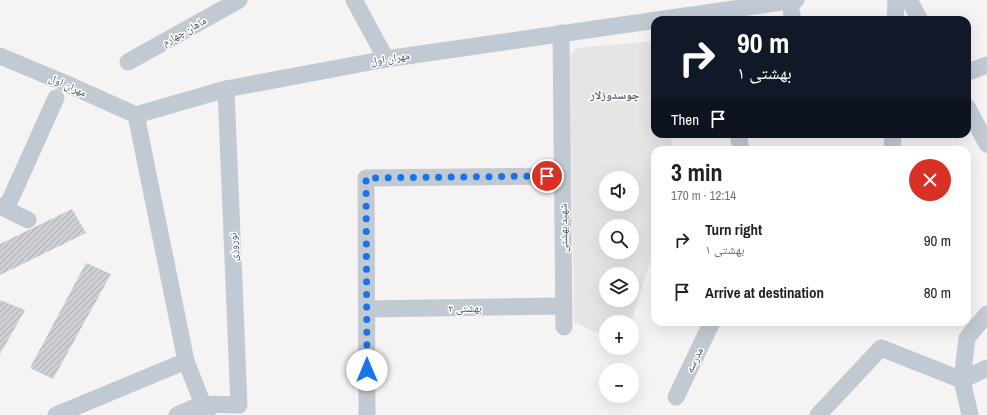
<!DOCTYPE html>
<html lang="en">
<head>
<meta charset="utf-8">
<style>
  :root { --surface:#fff; --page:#f6f6f6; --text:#222; --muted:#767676 }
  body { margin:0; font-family:"Archivo Narrow","Noto Naskh Arabic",sans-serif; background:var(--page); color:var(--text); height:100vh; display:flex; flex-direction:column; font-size:15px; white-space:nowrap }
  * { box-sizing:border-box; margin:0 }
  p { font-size:13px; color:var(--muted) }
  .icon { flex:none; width:22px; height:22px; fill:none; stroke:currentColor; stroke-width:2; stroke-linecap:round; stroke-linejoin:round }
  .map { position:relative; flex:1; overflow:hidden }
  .side { position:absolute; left:651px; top:146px; width:320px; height:180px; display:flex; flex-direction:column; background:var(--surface); border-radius:12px; box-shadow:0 4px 16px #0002 }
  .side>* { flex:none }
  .guide { position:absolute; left:651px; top:16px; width:320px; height:122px; border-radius:12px; box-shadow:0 4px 16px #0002; background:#111827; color:#fff; overflow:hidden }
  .tools { position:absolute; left:599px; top:171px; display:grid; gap:8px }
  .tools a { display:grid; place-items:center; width:40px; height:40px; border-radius:50%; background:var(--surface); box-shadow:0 4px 16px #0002; font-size:20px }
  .pin { position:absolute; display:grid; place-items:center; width:34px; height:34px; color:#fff; margin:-17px; border:2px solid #fff; border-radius:50%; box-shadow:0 1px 4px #0007 }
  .me { position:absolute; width:44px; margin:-22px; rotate:0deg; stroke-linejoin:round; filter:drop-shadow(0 0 3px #0008) }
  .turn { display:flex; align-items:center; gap:14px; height:84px; padding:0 20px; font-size:18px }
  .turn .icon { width:52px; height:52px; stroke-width:2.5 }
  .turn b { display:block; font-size:28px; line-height:34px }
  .then { display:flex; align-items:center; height:38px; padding:0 20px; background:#0003; gap:8px; font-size:15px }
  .round { display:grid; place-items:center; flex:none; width:42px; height:42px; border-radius:21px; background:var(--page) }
  .head { display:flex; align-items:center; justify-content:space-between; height:68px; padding:0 20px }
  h1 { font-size:24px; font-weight:700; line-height:30px }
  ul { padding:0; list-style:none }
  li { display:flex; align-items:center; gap:12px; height:52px; padding:0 20px }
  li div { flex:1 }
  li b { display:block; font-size:15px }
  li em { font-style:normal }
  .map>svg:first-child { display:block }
</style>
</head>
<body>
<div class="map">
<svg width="987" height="415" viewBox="0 0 987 415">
  <defs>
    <pattern id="building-hatch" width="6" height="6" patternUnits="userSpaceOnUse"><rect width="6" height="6" fill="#cdcfd5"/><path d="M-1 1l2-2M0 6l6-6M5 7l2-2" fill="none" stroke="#a8abb0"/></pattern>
  </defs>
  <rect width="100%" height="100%" fill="#f5f3f3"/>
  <path fill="#e6e4e5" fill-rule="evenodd" d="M 655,41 L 655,134 L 671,134 L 672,150 L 655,150 L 655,247 L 631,322 L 606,322 L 606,337 L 574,322 L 570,56 L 576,48 ZM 606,178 L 632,178 L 632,204 L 606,204 ZM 606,226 L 632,226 L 632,252 L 606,252 ZM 606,274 L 632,274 L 632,300 L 606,300 Z"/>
  <g fill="url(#building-hatch)">
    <polygon points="72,209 86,233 0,275 0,244"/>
    <polygon points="86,263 111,274 53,379 30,368"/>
    <polygon points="0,300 25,310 0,354"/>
  </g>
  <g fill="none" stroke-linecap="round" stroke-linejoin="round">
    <g stroke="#c1cad2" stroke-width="17">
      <polyline points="354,0 386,59"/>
      <polyline points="789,0 793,20"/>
      <polyline points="909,0 920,20"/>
      <polyline points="895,20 896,0"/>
      <polyline points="561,33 564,327"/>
      <polyline points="0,56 67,84 136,115 226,89 386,59 796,0"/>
      <polyline points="128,62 239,0"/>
      <polyline points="971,71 987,65"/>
      <polyline points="967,107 987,144"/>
      <polyline points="136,115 186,361 207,415"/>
      <polyline points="738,134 741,150"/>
      <polyline points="892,150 893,134"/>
      <polyline points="0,206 28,220"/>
      <polyline points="6,209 56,98"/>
      <polyline points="367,309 564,306"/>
      <polyline points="676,397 712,322"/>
      <polyline points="56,415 186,361"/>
      <polyline points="177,415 202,404 239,405 226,89"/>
      <polyline points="367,415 366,178 562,176"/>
      <polyline points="818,415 881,348 962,380 987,368"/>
      <polyline points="970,415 962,380 967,338 987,314"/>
    </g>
  </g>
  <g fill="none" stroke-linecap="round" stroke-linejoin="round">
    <polyline stroke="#1a73e8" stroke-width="7" stroke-dasharray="0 12.6" points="367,370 366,178 547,176"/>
  </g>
  <g text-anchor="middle" stroke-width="3" stroke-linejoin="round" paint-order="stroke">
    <g font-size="11" fill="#4a5661" stroke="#fff">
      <text transform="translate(184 31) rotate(-29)" y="4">ماهان چهارم</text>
      <text transform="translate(390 58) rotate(-9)" y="4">مهران اول</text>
      <text transform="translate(68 85) rotate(24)" y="4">مهران اول</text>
      <text transform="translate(563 228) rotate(-91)" y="4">شهید بهشتی</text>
      <text transform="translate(233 247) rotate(-92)" y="4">نوروزی</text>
      <text transform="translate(465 308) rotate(-1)" y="4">بهشتی ۲</text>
      <text transform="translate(694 360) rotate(-65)" y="4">مدرسه</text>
    </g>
    <g font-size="12" font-weight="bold" fill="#5f6368" stroke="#fff">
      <text x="615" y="99">چوسدوزلار</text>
    </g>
  </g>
</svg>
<div class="tools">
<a><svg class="icon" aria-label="sound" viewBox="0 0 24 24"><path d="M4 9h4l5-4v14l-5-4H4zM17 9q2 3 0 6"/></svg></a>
<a><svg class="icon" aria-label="search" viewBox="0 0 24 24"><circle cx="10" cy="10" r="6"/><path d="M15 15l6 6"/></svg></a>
<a><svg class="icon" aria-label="layers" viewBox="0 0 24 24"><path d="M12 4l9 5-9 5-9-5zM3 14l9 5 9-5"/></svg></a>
<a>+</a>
<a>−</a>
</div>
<div class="pin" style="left:547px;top:176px;background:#d93025"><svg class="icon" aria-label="arrive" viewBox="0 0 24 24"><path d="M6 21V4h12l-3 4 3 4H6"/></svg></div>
<svg class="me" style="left:367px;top:370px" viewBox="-20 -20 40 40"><circle r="19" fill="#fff"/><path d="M0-13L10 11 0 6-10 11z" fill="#1a73e8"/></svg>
<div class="guide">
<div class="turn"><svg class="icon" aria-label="right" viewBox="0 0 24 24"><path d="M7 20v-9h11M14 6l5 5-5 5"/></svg><div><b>90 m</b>بهشتی ۱</div></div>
<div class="then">Then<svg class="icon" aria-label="arrive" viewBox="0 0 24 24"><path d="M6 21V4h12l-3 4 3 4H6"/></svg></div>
</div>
<section class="side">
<div class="head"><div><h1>3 min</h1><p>170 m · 12:14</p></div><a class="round" style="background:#d93025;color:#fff"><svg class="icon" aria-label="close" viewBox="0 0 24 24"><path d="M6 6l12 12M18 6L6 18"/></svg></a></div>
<ul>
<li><svg class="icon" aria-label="right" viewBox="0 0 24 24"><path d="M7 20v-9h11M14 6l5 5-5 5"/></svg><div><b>Turn right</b><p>بهشتی ۱</p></div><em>90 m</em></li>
<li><svg class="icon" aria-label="arrive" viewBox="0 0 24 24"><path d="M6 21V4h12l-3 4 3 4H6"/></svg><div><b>Arrive at destination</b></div><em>80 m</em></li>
</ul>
</section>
</div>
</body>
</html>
